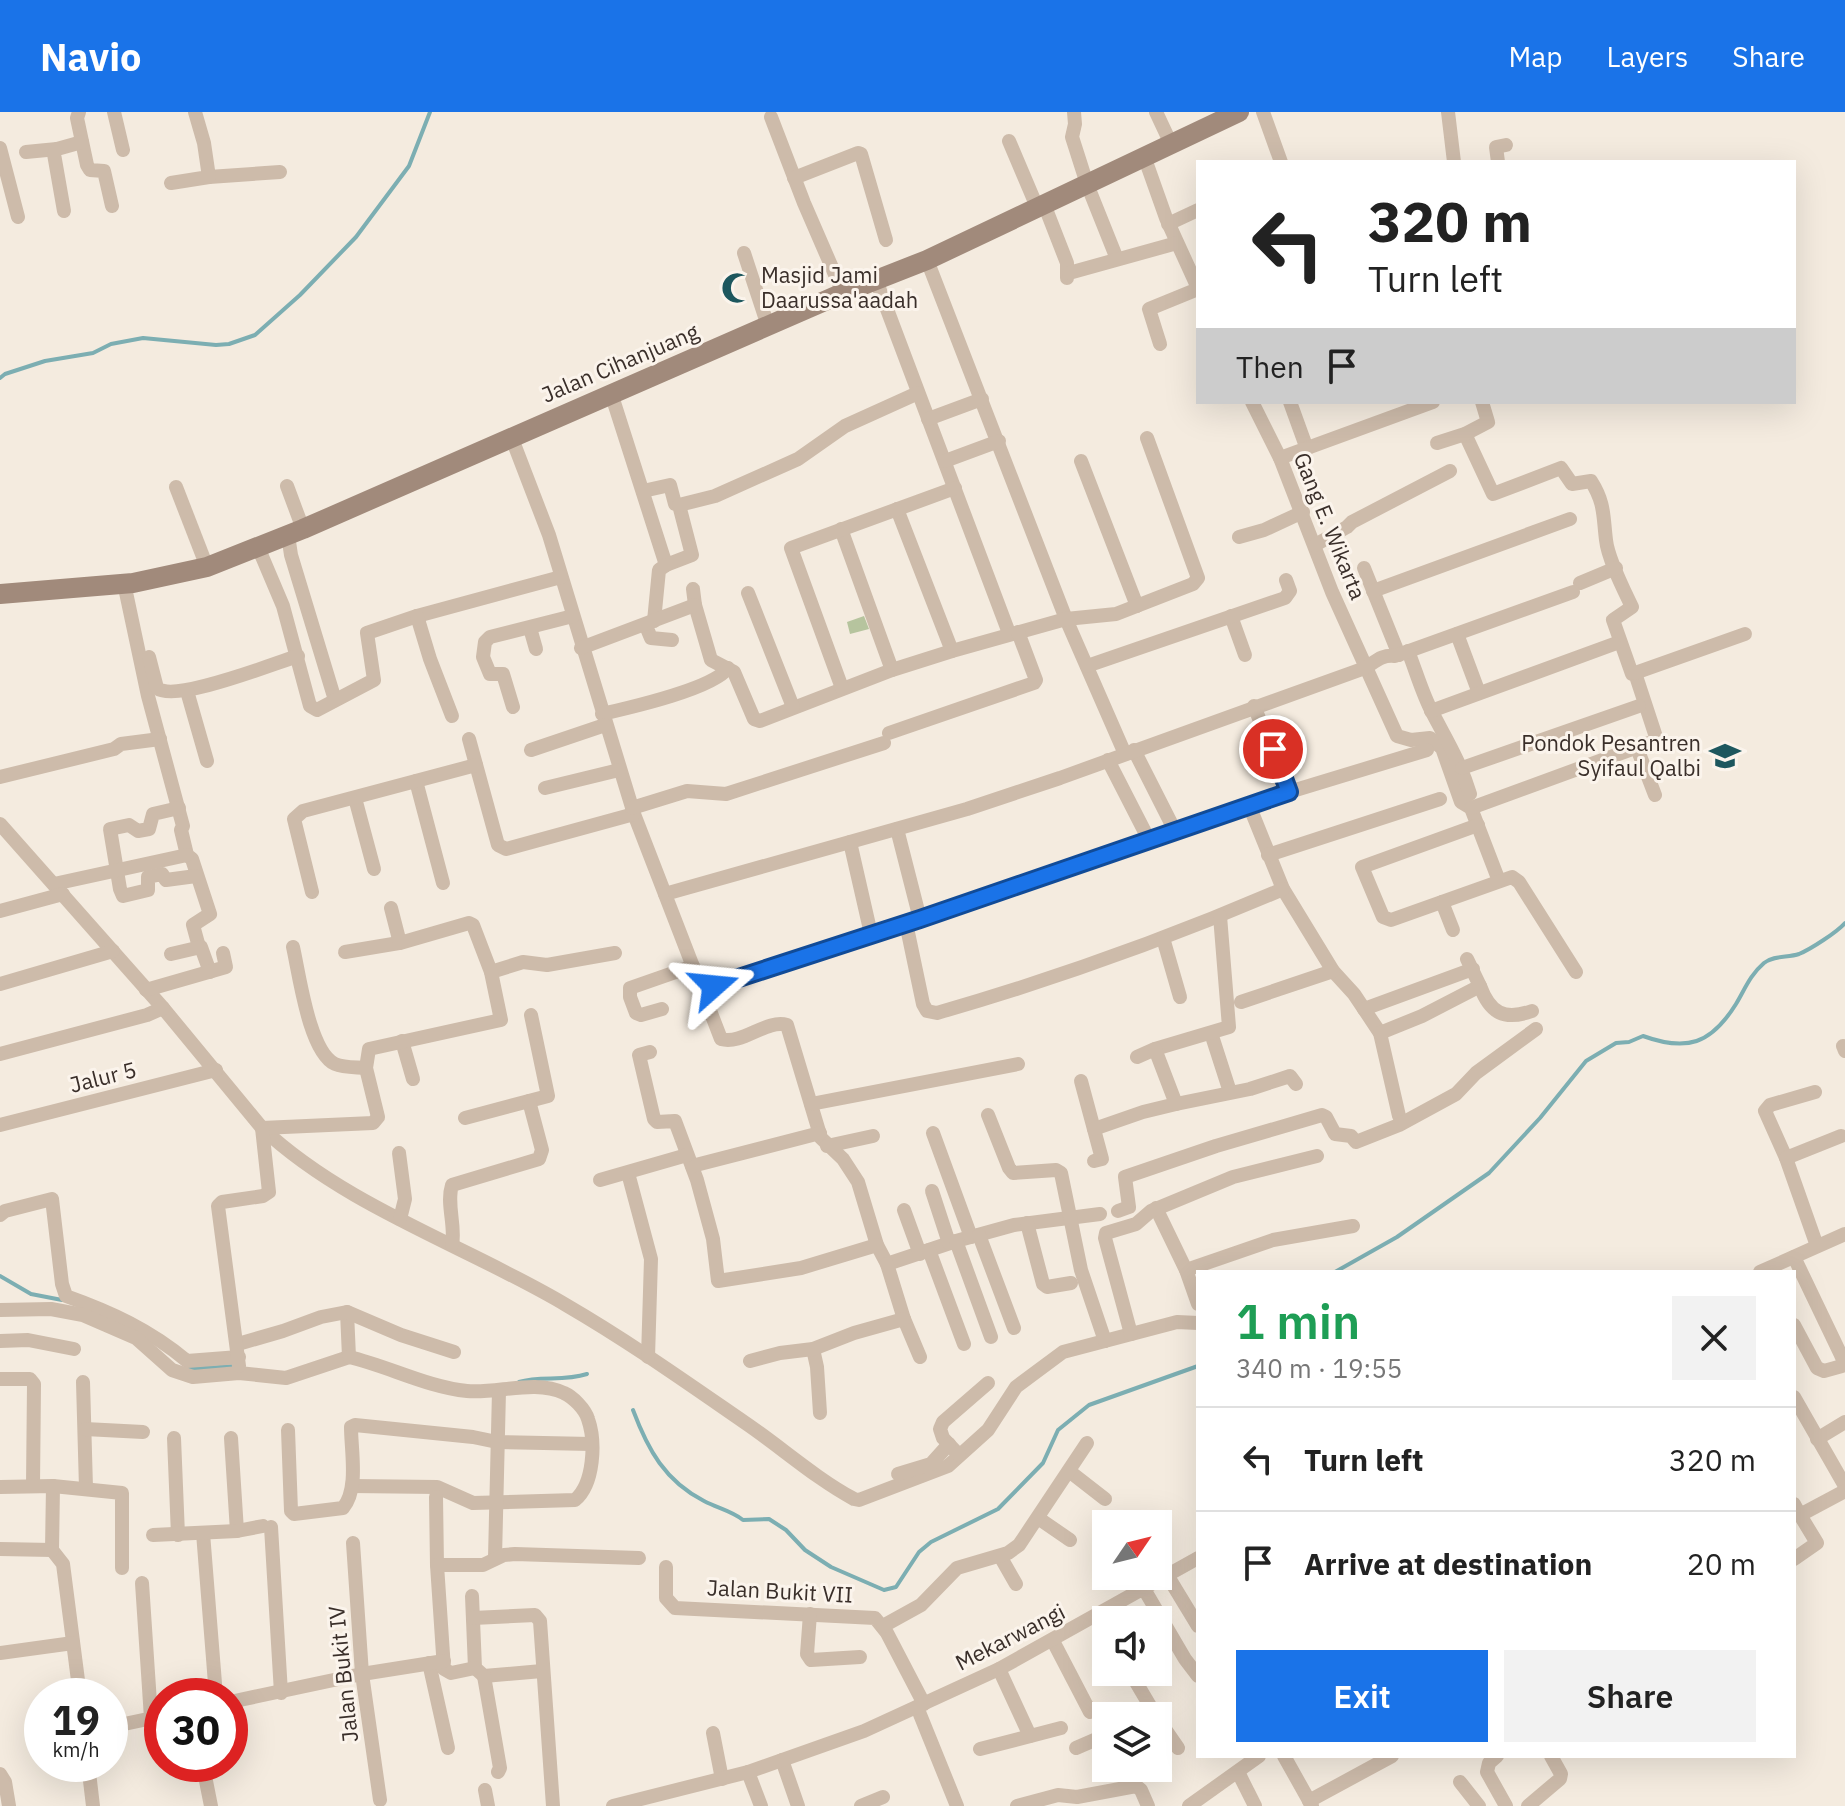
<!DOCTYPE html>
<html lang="en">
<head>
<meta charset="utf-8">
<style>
  :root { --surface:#fff; --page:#f2f2f2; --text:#222; --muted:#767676; --line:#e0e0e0; --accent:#1a73e8 }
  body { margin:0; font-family:"IBM Plex Sans",sans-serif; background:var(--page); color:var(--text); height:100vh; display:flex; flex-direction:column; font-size:30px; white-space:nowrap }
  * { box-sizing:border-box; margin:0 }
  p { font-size:26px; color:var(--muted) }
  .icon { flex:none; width:44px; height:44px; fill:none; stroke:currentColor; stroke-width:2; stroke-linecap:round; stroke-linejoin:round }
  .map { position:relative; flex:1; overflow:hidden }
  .drawer { position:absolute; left:1196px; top:1158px; width:600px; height:488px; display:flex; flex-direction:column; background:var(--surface); border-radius:0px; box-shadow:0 8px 32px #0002 }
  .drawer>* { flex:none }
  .top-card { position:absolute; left:1196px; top:48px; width:600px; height:244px; border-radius:0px; box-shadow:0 8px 32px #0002; background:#fff; color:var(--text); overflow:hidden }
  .needle { width:52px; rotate:55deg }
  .fabs { position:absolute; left:1092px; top:1398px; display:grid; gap:16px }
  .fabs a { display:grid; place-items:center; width:80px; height:80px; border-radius:0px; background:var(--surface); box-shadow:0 8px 32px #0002; font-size:40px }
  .speed { position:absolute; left:24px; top:1566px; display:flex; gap:16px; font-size:40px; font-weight:700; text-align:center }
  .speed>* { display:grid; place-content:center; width:104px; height:104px; border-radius:50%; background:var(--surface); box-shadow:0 8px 32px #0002; line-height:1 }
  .speed small { font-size:20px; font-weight:400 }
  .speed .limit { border:12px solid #d22; background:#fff; color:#111 }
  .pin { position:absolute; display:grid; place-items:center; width:68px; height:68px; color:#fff; margin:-34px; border:4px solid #fff; border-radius:50%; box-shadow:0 2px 8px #0007 }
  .me { position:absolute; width:88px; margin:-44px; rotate:72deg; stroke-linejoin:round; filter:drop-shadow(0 0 6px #0008) }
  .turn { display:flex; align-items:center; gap:28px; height:168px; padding:0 40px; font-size:36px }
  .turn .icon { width:104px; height:104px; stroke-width:2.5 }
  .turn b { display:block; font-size:56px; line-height:68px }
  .then { display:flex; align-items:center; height:76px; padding:0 40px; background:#0003; gap:16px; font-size:30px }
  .round { display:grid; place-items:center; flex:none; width:84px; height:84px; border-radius:0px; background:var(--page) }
  .head { display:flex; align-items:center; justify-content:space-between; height:136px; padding:0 40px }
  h1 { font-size:48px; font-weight:600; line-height:60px; color:#1e9e55 }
  .button { display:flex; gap:16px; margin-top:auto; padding:16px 40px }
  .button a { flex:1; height:92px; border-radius:0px; background:var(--accent); color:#fff; font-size:32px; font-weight:600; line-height:92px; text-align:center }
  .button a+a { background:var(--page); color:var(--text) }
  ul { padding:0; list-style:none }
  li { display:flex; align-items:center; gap:24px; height:104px; padding:0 40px; border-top:2px solid var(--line) }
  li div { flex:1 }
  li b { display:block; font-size:30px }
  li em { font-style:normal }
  header { display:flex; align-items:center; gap:48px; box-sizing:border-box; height:112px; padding:0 40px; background:var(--accent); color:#fff }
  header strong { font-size:38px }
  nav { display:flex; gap:44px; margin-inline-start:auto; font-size:28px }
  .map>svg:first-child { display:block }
</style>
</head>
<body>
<header>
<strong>Navio</strong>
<nav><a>Map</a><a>Layers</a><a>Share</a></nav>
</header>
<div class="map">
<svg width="1845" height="1694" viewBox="0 0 1845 1694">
  <rect width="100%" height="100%" fill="#f4ebdf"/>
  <polygon fill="#b6c49e" points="864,504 869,517 850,522 847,510"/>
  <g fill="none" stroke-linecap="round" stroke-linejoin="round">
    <g stroke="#7caeb2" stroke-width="4">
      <polyline points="0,266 5,262 45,249 93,241 111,232 143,226 216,233 229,232 255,223 300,183 356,125 409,54 430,0"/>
      <path d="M 1335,1160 L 1397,1125 L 1489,1061 L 1540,1006 L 1586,949 L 1616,931 L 1629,930 L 1643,924 C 1687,940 1711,932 1736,892 C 1745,877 1750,863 1764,851 C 1774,843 1788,846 1799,842 C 1811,837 1837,820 1845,811"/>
      <polyline points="0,1164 31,1182 62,1188"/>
      <polyline points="188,1257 235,1254"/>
      <path d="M 519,1270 C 540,1263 563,1270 587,1262"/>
      <path d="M 633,1298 C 648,1338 665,1369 704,1389 C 717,1396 732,1399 743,1408 L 769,1407 L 786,1418 L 805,1438 L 831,1455 L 884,1478 L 896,1475 L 919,1440 L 931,1430 L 998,1397 L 1043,1351 L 1058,1318 L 1089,1293 L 1198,1254"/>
    </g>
    <g stroke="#cdbbaa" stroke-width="14">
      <polyline points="79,0 77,6 87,53 90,58 104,59 112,94"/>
      <polyline points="114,0 123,38"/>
      <polyline points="1074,0 1075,12 1072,25 1087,72 1117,147"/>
      <polyline points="1156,0 1171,32"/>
      <polyline points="1263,0 1281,50"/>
      <polyline points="1448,0 1454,50"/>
      <polyline points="771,5 804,91 843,181"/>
      <polyline points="1009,29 1037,95"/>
      <polyline points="0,36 18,105"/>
      <polyline points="26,40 57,37"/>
      <polyline points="1144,44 1166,106 1198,176"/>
      <polyline points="1498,50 1496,35 1506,33"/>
      <polyline points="209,65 280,60"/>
      <polyline points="794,66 858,41 861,42 886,128"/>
      <polyline points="171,71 209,65 204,31 195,0"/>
      <polyline points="1044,92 1067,151 1067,166"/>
      <polyline points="64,99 54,42 57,37 82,30"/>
      <polyline points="1168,112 1198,98"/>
      <polyline points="744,141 768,214"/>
      <polyline points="927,148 1066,507 1125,642"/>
      <polyline points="1069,161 1177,131"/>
      <polyline points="876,168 1009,521"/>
      <polyline points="1160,232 1149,197 1198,177"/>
      <polyline points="611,281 666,453 692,443 679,393 675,392 670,373 643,379"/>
      <polyline points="1252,290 1280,346 1332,480 1397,624 1411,628 1430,626 1442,636 1461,690 1471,696 1499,769"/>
      <polyline points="1290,290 1307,337"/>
      <polyline points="928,307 982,287"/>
      <path d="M 1465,322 L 1493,382 L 1561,356 L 1572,372 L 1591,369 C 1605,391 1603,404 1606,428 C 1608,447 1624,478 1632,495 L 1613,508 L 1632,562 L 1635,561 L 1657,628 L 1471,696"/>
      <path d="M 511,324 L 549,423 L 634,702 L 721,927 C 743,933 766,907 787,913 L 821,1026 L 843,1047 L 858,1070 L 877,1133 L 887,1152 L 956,1129 L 1014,1113 L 1100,1102"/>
      <polyline points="1437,331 1465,322 1488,310 1482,290"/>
      <polyline points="1280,346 1433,290"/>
      <polyline points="945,349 999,329"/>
      <polyline points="1081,349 1137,494"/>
      <polyline points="287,374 303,417"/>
      <polyline points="176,375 207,455"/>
      <polyline points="679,393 715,384 798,347 845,314 918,281"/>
      <polyline points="897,397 952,539"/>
      <polyline points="841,417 892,558"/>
      <polyline points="288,423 291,443 335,588"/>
      <polyline points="1239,425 1264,418 1303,400"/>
      <polyline points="1315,433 1347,415 1352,410 1450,359"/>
      <polyline points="258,435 283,494 310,594 317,598 374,568 367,521 417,504 561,465"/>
      <polyline points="1364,456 1399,543"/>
      <polyline points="124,471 148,584 183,714 181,718 187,743 192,747 210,802 193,813 199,835"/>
      <polyline points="1580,471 1616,456"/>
      <polyline points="693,477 695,493 711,548 734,560 754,607 760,609 892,558 952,539 1066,507 1116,502 1193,472 1198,466 1147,326"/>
      <polyline points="1373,479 1570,407"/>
      <polyline points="748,481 793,595"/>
      <polyline points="417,504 430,547 452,604"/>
      <polyline points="1231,504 1245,543"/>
      <polyline points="654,509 659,458 666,453"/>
      <polyline points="646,514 651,526 672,528"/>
      <polyline points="530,516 536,537"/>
      <polyline points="1457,522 1479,581"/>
      <polyline points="581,536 695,493"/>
      <path d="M 1408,539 C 1416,559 1422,581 1432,600 C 1447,629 1460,649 1470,682"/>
      <path d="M 149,545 L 157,576 C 175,591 272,552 298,544"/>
      <polyline points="1087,554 1285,486 1290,479 1286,468"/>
      <polyline points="1635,561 1745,522"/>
      <polyline points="842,576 791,436 955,376"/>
      <polyline points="187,579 207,649"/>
      <polyline points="1254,594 1289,680"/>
      <polyline points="513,595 503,562 490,562 483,545 485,530 490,525 573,504"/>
      <polyline points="1431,599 1614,532"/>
      <path d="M 602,602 C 628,596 713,577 728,556"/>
      <polyline points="889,621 1034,571 1036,568 1018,520"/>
      <polyline points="469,627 498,733 506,737 634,702"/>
      <polyline points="1637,636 1655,683"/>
      <polyline points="531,638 605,613"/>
      <polyline points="1134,638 1175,719"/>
      <polyline points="1108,648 1149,728"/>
      <polyline points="1462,656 1639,594"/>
      <polyline points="0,665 114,637 121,632 160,627"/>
      <polyline points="416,669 443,771"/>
      <polyline points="545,676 619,658"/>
      <polyline points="355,686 374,757"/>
      <polyline points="1249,693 1283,777 1333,859 1354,882 1380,921 1399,1004"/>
      <polyline points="179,696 153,702 149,717 138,719 129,713 110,717 120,777 123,784 148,778 148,765 162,762 166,768 196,764"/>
      <polyline points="632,696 687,679 726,682 884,631"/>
      <path d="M 0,712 L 163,896 L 262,1016 C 346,1095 469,1135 566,1193 C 628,1229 686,1270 744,1310 C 781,1335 815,1366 854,1387 L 859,1388 L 948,1354 L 988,1318 L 1016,1275 L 1063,1240 L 1177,1210 L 1198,1211"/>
      <polyline points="1478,713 1362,755 1383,805 1391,808 1512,765 1519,770 1576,860"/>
      <polyline points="897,717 920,807"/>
      <polyline points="850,730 871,822"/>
      <polyline points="1268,743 1440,687"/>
      <polyline points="54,772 187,743"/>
      <polyline points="312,780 294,707 303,699 476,653"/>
      <path d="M 665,782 L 967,697 L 1060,666 L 1365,556 C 1375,550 1382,542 1395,544 L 1573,480"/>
      <polyline points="1442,790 1453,818"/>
      <polyline points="0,799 63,782"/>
      <path d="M 906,811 L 923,892 L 927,899 L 937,901 C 1055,867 1170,826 1283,777"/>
      <polyline points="1163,826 1180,885"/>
      <path d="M 293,835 C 299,861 309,940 335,952 C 344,956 357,955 366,956"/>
      <polyline points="345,840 399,831"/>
      <polyline points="171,842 201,835 210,860"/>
      <polyline points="491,860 523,850 547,853 615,841"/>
      <polyline points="0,872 113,839"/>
      <path d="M 1480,874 C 1490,901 1504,909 1532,899"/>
      <polyline points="146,878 226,855 223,841"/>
      <polyline points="703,878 920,807 1289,680 1427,638"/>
      <polyline points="1241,890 1333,859"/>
      <polyline points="662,897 641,903 636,901 630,885 630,876 693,854"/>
      <polyline points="1364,897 1473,857"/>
      <polyline points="1211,921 1230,980"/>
      <polyline points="1380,921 1422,904 1480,874 1467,847"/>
      <polyline points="402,929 413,967"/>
      <polyline points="1843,934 1845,939"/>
      <polyline points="650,940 639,943 654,1007 657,1010 675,1009 697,1068 713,1127 718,1169 801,1156 877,1133"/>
      <polyline points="0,942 147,903 163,896"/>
      <polyline points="1137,945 1155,937 1229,915 1220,804"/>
      <polyline points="1081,969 1102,1047 1094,1049"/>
      <polyline points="1815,980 1770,993 1765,999 1786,1046 1817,1134"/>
      <polyline points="811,992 1018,952"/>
      <polyline points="1176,992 1250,977 1290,964 1296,972"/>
      <polyline points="988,1003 1009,1056 1013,1061 1056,1058 1061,1061 1081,1158 1105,1229"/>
      <polyline points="465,1006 548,984 531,903"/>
      <polyline points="0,1013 216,958"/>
      <polyline points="262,1016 373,1011 378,1005 366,956 369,937 501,908 491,860 473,813 469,811 400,831 391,796"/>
      <polyline points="1094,1017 1143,1000 1176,992 1155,937"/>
      <polyline points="933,1021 971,1125"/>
      <polyline points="827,1034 873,1024"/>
      <polyline points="399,1041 405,1087 400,1107"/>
      <polyline points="1786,1046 1841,1024"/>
      <polyline points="692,1054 820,1021"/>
      <polyline points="628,1061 651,1147 648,1245"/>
      <polyline points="600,1068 687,1043"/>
      <polyline points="932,1079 949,1131"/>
      <polyline points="1156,1096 1186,1158 1198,1192"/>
      <polyline points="904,1098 920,1142"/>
      <polyline points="1118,1099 1129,1095 1125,1065 1216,1034 1322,1003 1326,1005 1335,1022 1351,1024 1356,1030 1399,1013 1456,982 1476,961 1536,917"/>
      <path d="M 0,1103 L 5,1099 L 52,1087 L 62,1172 L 66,1184 C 111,1200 150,1218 187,1249 L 239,1245"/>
      <polyline points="1027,1111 1043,1172 1047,1175 1071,1171"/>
      <polyline points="979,1123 1014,1216"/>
      <polyline points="956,1129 991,1225"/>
      <path d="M 452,1133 C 456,1114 446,1092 452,1073 L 539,1047 L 542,1038 L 529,989"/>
      <polyline points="929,1138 964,1232"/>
      <polyline points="1794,1145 1840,1241 1844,1250 1842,1254 1824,1259 1817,1256 1794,1213"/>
      <polyline points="887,1152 904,1207 920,1245"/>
      <polyline points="1186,1158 1273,1128 1353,1114"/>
      <polyline points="1760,1160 1845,1122"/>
      <polyline points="0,1198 51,1197 83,1203 136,1226 172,1258 193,1265 239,1261 286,1266 349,1245"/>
      <polyline points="347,1200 349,1245"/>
      <polyline points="1131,1222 1105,1126 1106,1121 1136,1112 1151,1099 1233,1065 1317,1044"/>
      <polyline points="0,1229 28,1228 74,1237"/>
      <polyline points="238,1232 283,1219 321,1205 347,1200 401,1223 454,1240"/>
      <polyline points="813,1237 817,1255 820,1301"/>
      <path d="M 349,1245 C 388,1254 427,1275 467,1279 C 497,1282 535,1267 564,1281 C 573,1285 585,1297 588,1307 C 596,1330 594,1372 575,1388 L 473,1391 L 437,1375 L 352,1374"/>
      <polyline points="750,1249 780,1241 813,1237 854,1221 904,1207"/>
      <polyline points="239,1254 218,1094 222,1090 263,1084 269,1080 262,1016"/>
      <polyline points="0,1267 30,1267 34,1272 33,1373"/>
      <polyline points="83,1270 86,1376"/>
      <polyline points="1794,1285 1845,1374"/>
      <polyline points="85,1317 143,1320"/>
      <path d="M 288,1318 L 291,1399 L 294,1402 L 343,1396 C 359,1377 351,1339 351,1315 L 355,1313 L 473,1325 L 497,1330 L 591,1332"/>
      <polyline points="174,1326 178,1423"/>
      <polyline points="231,1326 237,1419"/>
      <polyline points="1817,1327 1845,1310"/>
      <polyline points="959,1343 943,1326 940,1317 943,1310 988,1271"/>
      <polyline points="1069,1359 1105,1387"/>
      <polyline points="898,1362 931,1352 949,1332"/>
      <polyline points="53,1374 52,1438 63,1452 80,1584"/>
      <polyline points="0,1375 53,1374 122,1381 122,1456"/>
      <polyline points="436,1385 437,1453"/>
      <polyline points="1794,1392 1800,1403 1845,1379"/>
      <polyline points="1038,1406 1070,1428"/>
      <polyline points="271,1415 281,1581"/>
      <polyline points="1102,1417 1106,1423"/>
      <polyline points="203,1421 216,1584"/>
      <polyline points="153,1423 237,1419 263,1414"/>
      <polyline points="353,1431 362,1562 380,1688"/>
      <polyline points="0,1437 52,1438"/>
      <polyline points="1000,1444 1016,1472"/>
      <polyline points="495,1446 499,1279"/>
      <polyline points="1794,1447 1817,1431 1800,1403"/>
      <polyline points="666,1455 666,1486 675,1496 875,1506 887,1521 924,1592"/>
      <polyline points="1167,1463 1198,1514"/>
      <polyline points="1131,1464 1140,1479"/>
      <polyline points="142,1471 151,1606"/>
      <polyline points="1144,1477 1185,1547 1198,1564"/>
      <polyline points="472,1484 475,1556 484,1564 542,1559"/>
      <polyline points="810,1502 807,1542 811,1548 860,1545"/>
      <polyline points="473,1506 535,1503 540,1509 553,1694"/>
      <polyline points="883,1514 921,1493 957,1456 1008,1441 1019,1433 1087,1331"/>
      <polyline points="1053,1529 1090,1600"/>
      <polyline points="0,1541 73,1531"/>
      <polyline points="429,1551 448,1636"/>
      <polyline points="475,1556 451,1561 444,1557 437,1453 483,1453 504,1443 515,1442 639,1446"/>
      <polyline points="999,1557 1030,1624"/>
      <polyline points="1130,1560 1156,1604"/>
      <polyline points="484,1564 500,1656 498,1660"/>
      <polyline points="230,1590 362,1562 444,1549"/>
      <polyline points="917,1595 957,1694"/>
      <polyline points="1158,1607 1178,1636"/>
      <polyline points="110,1615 162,1604"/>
      <polyline points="713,1621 722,1667"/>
      <polyline points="1076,1636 1106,1623"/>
      <polyline points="980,1637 1061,1616"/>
      <polyline points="1284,1644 1312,1694"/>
      <polyline points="1497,1644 1489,1651 1487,1660 1506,1694"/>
      <polyline points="782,1648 798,1694"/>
      <polyline points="88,1652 93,1694"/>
      <polyline points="203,1654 211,1694"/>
      <polyline points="748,1660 761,1694"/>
      <polyline points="1238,1660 1255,1694"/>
      <polyline points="0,1662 5,1670 9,1694"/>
      <polyline points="1460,1670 1479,1694"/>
      <polyline points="485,1678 488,1694"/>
      <polyline points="1309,1689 1392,1644"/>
      <polyline points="613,1694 748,1660 864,1619 999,1557 1198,1446"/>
      <polyline points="861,1694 883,1685"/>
      <polyline points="1017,1694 1058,1683 1077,1685 1136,1674 1141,1678 1148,1694"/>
      <polyline points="1189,1694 1259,1644"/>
      <polyline points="1528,1694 1560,1667 1561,1662 1551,1644"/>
    </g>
    <polyline stroke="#a18a7b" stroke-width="20" points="0,482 133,471 207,455 303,417 843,181 927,148 1239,0"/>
  </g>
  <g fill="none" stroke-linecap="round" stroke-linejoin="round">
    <defs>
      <polyline id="route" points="714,874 920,807 1289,680 1273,637"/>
    </defs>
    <use href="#route" stroke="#114b97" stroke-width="20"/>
    <use href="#route" stroke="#1a73e8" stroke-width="14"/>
  </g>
  <defs>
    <symbol id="mosque-bare" viewBox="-9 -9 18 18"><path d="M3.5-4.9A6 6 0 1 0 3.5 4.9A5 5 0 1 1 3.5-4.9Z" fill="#1d575e" stroke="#fbf4ec" stroke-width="2.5" paint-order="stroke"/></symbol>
    <symbol id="school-bare" viewBox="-9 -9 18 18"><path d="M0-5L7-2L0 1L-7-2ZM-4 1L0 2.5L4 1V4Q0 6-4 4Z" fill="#1d575e" stroke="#fbf4ec" stroke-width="2.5" paint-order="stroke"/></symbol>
  </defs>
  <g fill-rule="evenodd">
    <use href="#mosque-bare" x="715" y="154" width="44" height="44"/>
    <use href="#school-bare" x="1703" y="622" width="44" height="44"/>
  </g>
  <g text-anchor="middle" stroke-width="6" stroke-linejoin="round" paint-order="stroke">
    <g font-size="22" fill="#3a2f2a" stroke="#fbf4ec" text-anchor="start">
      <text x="761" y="171">Masjid Jami<tspan x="761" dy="25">Daarussa'aadah</tspan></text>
      <text x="1701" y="639" text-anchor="end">Pondok Pesantren<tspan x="1701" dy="25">Syifaul Qalbi</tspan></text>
    </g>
    <g font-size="22" fill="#3a2f2a" stroke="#fbf4ec">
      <text transform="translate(620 251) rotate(-23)" y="8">Jalan Cihanjuang</text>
      <text transform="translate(1330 414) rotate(68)" y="8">Gang E. Wikarta</text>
      <text transform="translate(103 965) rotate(-14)" y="8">Jalur 5</text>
      <text transform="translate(780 1479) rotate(3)" y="8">Jalan Bukit VII</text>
      <text transform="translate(1010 1525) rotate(-27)" y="8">Mekarwangi</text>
      <text transform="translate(343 1562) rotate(-96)" y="8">Jalan Bukit IV</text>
    </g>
  </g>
</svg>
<div class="fabs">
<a><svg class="needle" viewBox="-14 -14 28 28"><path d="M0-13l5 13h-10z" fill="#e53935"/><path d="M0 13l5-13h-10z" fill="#767676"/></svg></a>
<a><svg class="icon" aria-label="sound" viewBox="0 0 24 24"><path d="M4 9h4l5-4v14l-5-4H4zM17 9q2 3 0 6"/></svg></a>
<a><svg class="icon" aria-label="layers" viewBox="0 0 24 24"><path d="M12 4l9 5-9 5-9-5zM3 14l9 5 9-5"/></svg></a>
</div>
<div class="speed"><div>19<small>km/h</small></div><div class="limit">30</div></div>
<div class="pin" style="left:1273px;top:637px;background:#d93025"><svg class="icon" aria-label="arrive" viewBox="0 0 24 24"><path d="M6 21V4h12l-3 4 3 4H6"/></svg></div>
<svg class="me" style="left:714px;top:874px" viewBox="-20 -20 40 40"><path d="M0-17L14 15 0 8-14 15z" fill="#1a73e8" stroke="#fff" stroke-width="4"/></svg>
<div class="top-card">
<div class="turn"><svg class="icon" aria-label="left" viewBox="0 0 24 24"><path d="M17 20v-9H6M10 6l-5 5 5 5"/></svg><div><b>320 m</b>Turn left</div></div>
<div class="then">Then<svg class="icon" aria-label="arrive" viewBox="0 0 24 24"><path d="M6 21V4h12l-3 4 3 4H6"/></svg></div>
</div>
<section class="drawer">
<div class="head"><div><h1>1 min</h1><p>340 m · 19:55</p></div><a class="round"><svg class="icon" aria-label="close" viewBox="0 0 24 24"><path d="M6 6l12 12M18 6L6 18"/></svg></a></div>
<ul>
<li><svg class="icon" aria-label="left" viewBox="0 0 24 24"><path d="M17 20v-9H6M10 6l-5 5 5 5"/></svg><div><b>Turn left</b></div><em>320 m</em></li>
<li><svg class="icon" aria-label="arrive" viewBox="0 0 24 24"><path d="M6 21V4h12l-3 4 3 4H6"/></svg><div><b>Arrive at destination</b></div><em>20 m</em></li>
</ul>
<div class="button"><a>Exit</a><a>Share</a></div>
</section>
</div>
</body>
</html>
